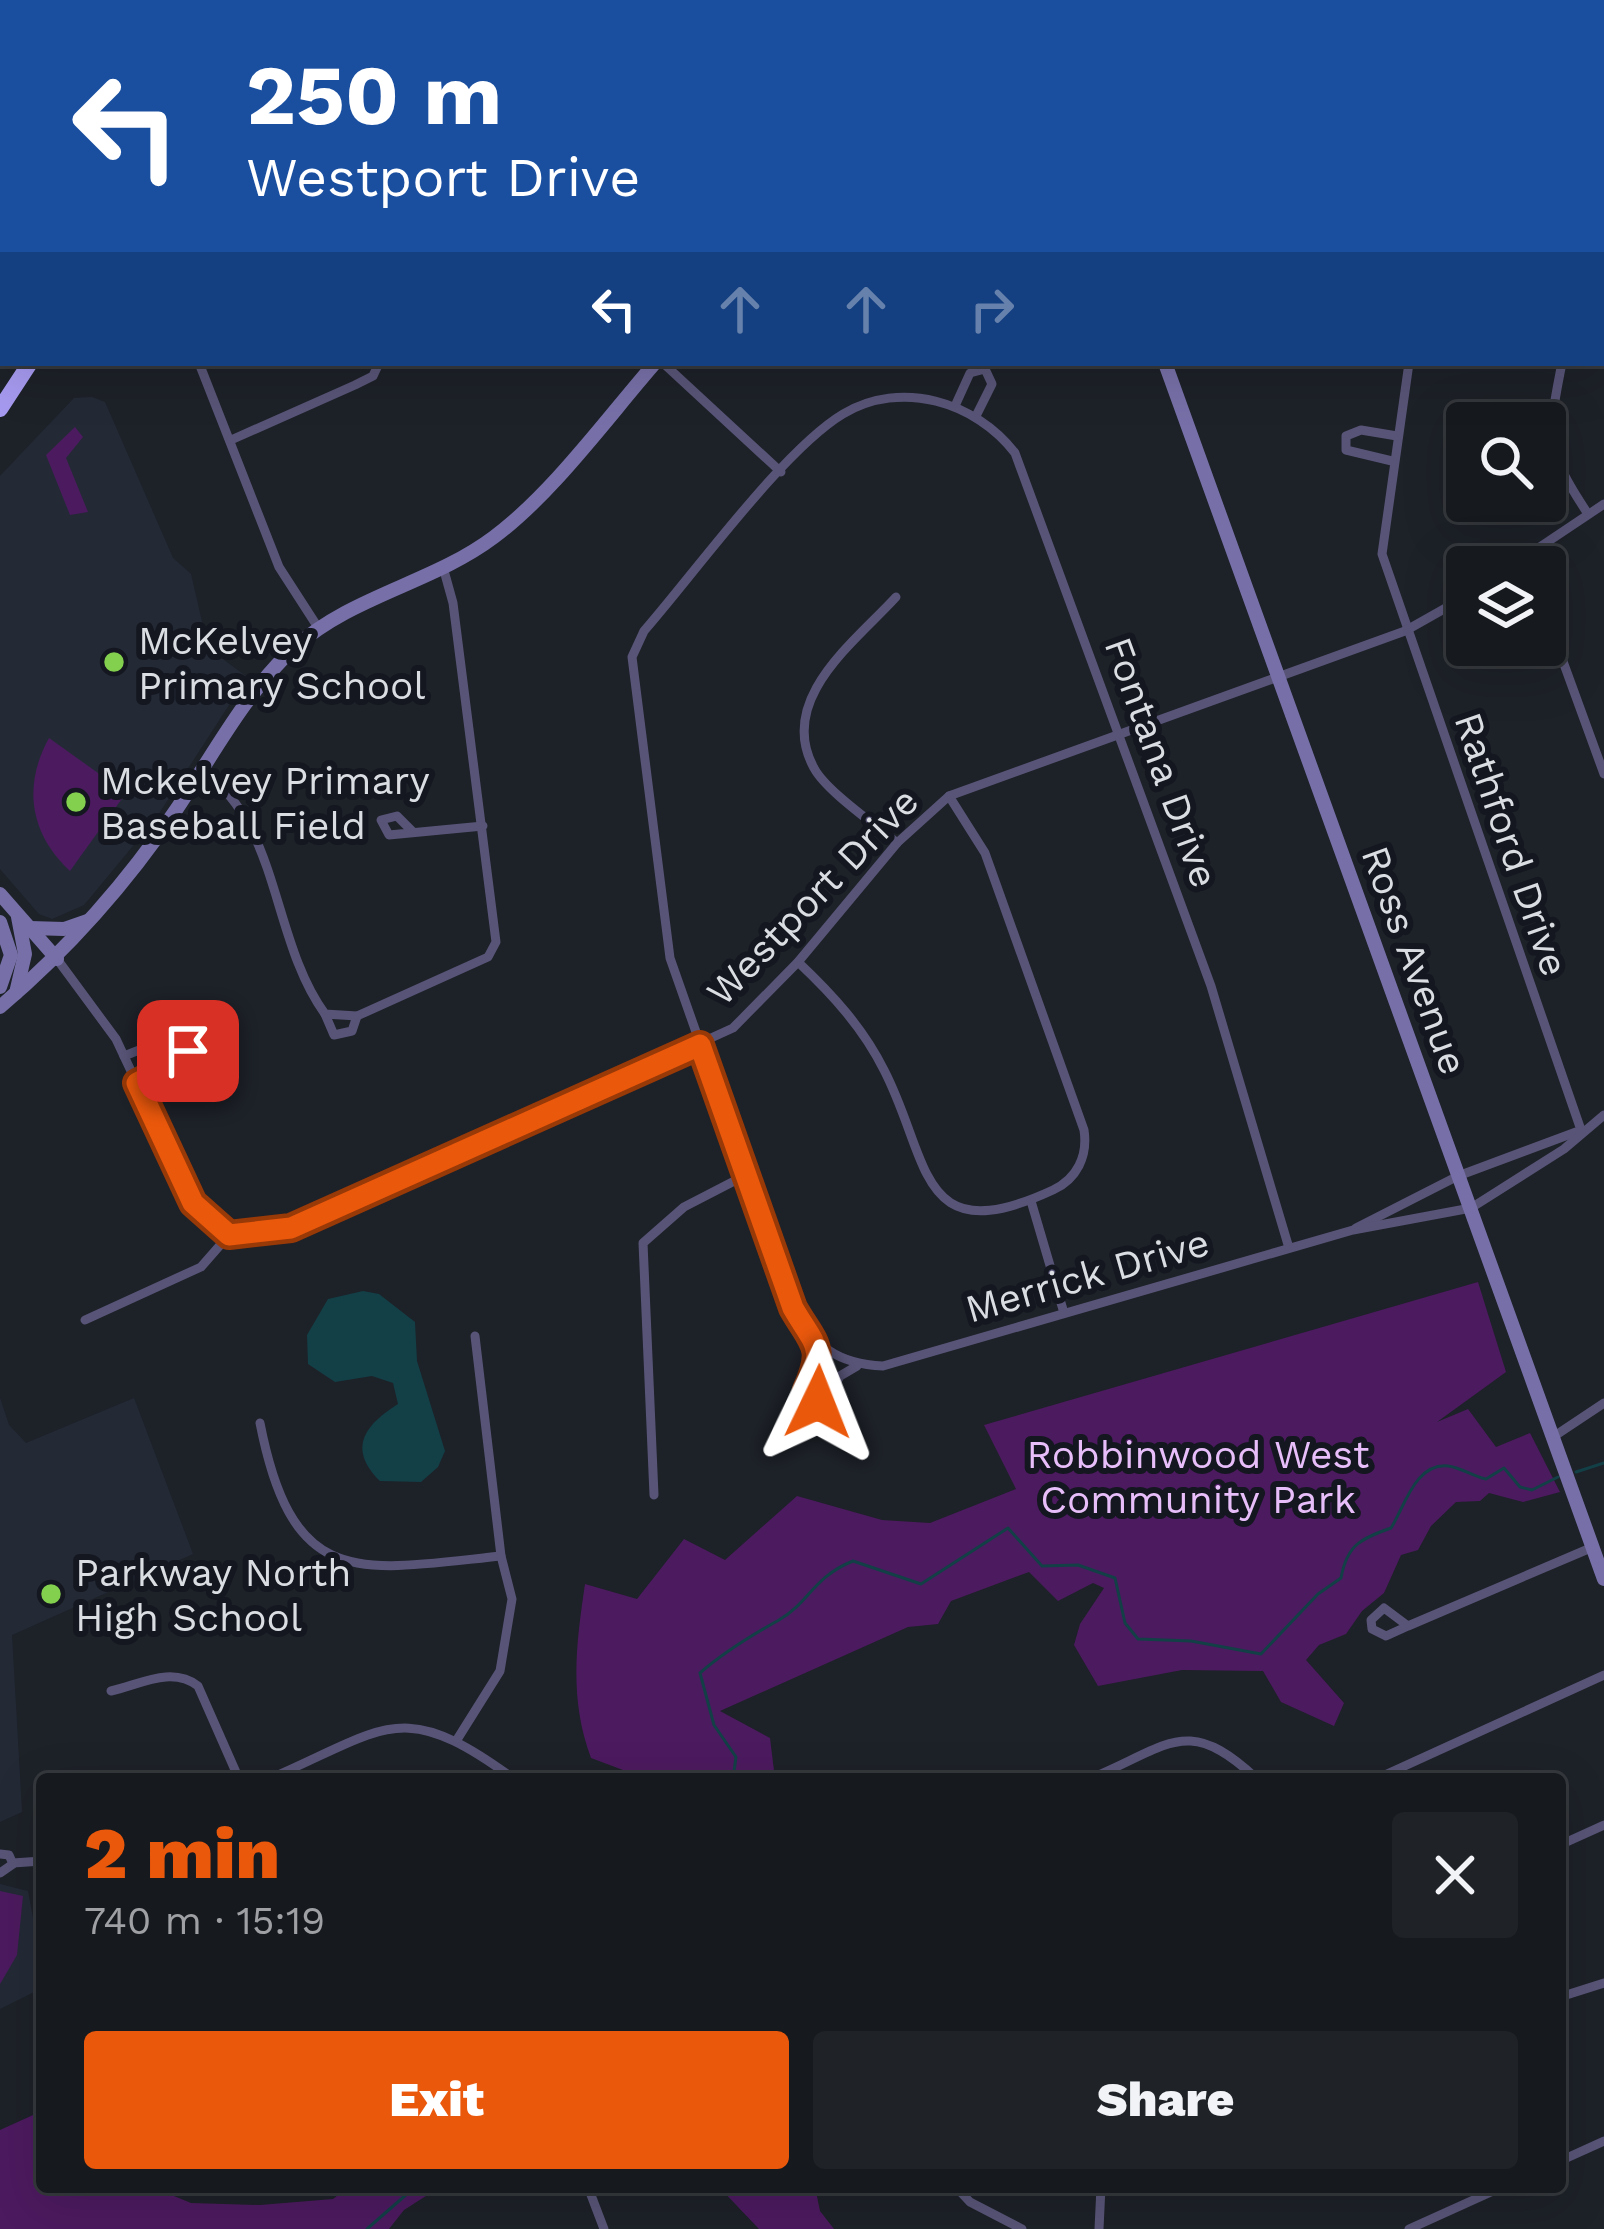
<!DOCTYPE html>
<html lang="en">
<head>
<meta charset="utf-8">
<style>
  :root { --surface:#16191e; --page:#1f2227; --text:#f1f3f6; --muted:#9ea0a4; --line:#35383c; --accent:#ea580c }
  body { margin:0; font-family:"Work Sans",sans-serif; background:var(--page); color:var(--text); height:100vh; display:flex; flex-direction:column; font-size:45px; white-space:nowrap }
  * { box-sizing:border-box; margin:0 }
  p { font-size:39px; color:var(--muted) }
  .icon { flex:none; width:66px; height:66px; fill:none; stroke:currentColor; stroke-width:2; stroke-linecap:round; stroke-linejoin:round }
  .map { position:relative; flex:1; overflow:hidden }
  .panel { position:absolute; left:36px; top:1773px; width:1530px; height:420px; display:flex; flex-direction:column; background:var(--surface); border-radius:12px; box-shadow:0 12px 48px #0002,0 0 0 3px var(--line) }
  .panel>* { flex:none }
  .hud { position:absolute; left:0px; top:0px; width:1605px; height:366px; box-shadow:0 12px 48px #0002,0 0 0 3px var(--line); background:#1a4fa0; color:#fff; overflow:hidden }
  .fabs { position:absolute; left:1446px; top:402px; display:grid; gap:24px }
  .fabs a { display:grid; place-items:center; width:120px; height:120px; border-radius:12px; background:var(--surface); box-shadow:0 12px 48px #0002,0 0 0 3px var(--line); font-size:60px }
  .pin { position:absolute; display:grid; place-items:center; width:102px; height:102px; color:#fff; margin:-51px; border-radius:24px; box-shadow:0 6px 18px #0006 }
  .me { position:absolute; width:132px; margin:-66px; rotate:2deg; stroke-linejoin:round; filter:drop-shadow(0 0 9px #0008) }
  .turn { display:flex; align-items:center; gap:42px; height:252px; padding:0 48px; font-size:54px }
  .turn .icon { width:156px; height:156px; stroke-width:2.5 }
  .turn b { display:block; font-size:84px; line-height:102px }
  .lanes { display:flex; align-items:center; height:114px; padding:0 48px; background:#0003; justify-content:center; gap:60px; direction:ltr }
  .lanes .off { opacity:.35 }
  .round { display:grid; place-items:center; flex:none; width:126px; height:126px; border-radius:12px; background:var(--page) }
  .overview { display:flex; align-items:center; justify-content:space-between; height:204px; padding:0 48px }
  h1 { font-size:72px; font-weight:800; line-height:90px; color:var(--accent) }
  .primary-button { display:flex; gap:24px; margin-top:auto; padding:24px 48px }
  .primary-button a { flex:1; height:138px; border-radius:12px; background:var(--accent); color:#fff; font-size:48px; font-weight:800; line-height:138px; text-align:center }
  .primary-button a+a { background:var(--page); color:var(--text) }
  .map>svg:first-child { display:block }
</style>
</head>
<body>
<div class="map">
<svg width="1604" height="2229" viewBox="0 0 1604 2229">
  <rect width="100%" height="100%" fill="#1d2128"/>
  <g fill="#232a36">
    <polygon points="92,397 105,402 173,558 191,574 208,648 247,677 156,818 84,905 52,919 39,914 0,869 0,476 74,398"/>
    <polygon points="0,1398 9,1425 26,1443 134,1398 193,1554 12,1635 22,1812 0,1822"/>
    <polygon points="0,1884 28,1891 42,1968 42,1988 0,2009"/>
  </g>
  <g fill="#4c1a5f">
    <polygon points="75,427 83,437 66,458 88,512 70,515 46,455"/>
    <path d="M 49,738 L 126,793 L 70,871 C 29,833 23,785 49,738 Z"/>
    <path d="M 1478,1282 L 1506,1372 L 1437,1422 L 1468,1409 L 1496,1447 L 1530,1433 L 1560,1492 L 1523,1502 L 1489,1493 L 1480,1501 L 1456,1502 L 1431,1526 L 1418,1550 L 1401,1555 L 1384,1593 L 1362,1611 L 1346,1634 L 1319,1645 L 1306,1660 L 1344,1703 L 1334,1726 L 1281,1702 L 1263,1671 L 1182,1670 L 1098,1686 L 1074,1645 L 1080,1624 L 1104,1588 L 1093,1583 L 1058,1601 L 1029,1572 L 951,1601 L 938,1624 L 908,1627 L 720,1711 L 770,1738 L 775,1779 L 647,1779 L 591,1758 C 569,1699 576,1645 585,1584 L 637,1599 L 684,1539 L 725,1560 L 797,1496 L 882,1520 L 930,1523 L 1016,1489 L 984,1425 Z"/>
    <polygon points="0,1891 23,1896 17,1955 0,1984"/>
    <polygon points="42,2111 42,2187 152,2187 191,2203 260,2205 333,2199 349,2187 440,2187 404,2210 389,2229 0,2229 0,2130"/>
    <polygon points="719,2187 815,2187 820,2211 834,2229 759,2229"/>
  </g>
  <path fill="#133f47" d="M 363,1291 L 379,1294 L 415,1322 L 417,1361 L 445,1451 L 438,1467 L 421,1482 L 380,1481 C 347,1448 365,1425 398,1404 L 393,1383 L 372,1376 L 335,1382 L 308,1364 L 307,1335 L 328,1299 Z"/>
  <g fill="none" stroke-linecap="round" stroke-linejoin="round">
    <g stroke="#133f47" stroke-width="3">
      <polyline points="1576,1472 1604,1463"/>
      <path d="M 733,1779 L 736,1757 L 714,1725 L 700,1673 C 724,1652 752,1635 779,1620 C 809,1603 813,1577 853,1561 L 921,1584 L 1008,1528 L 1042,1566 L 1078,1565 L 1115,1578 L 1125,1623 L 1138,1639 L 1191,1641 L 1261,1654 L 1318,1594 L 1341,1578 C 1347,1545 1360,1539 1391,1528 C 1405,1506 1415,1463 1448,1466 C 1460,1467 1474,1477 1486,1479 L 1504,1468 L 1520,1487 L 1532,1490 L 1558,1477"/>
      <polyline points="367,2229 415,2187"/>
    </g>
    <g stroke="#585477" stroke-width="9">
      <polyline points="1062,0 1062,3"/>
      <polyline points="1102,0 1102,3"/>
      <polyline points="1358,0 1358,3"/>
      <polyline points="115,3 117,0"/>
      <polyline points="180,3 182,0"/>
      <polyline points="0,97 3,98"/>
      <polyline points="0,125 3,126"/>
      <polyline points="199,363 279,567 319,629"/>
      <polyline points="663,363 781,472"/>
      <polyline points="1409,363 1382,554 1581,1130"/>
      <path d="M 1562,363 C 1547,438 1545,449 1588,514"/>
      <polyline points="955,406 970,373 985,369 992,384 976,416"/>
      <polyline points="231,440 355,385 373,376 379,363"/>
      <polyline points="1392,461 1346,450 1346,436 1361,430 1397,436"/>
      <polyline points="1510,567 1604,504"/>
      <path d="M 896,597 C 856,641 776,699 814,768 C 826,791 876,825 897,843"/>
      <polyline points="1545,612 1604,774"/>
      <path d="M 202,771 C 280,823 271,940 325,1014 L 357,1016 L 488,957 L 496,942 L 453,603 L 443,567"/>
      <polyline points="413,832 397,816 381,820 389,835 483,826"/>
      <polyline points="57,959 116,1039 193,1203 229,1235"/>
      <path d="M 798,962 C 833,995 863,1028 884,1070 C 931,1161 917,1253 1053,1190 C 1077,1179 1088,1156 1084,1130 L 985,853 L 949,796"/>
      <polyline points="325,1014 334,1035 352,1031 357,1016"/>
      <polyline points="124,1056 180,1034 190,1047 183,1059 137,1083"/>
      <polyline points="1031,1201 1064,1313"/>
      <polyline points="1356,1228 1458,1176 1576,1132"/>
      <path d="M 1289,1248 L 1211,986 L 1015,453 C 976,402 901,379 843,414 C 783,450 694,574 644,631 L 632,657 L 670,958 L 793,1308 C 815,1346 837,1364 883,1366 L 1353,1230 L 1471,1208 L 1564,1149 L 1604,1115"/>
      <polyline points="85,1320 201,1267 229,1235 291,1229 733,1028 798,962 897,843 949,796 1405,631 1467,596"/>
      <polyline points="819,1345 818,1368 807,1390 811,1398 826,1401 840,1376 857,1366"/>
      <path d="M 260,1423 C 293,1591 358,1571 501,1556"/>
      <polyline points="1553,1437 1604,1403"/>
      <polyline points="654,1495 643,1243 684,1207 744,1176"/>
      <polyline points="1408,1626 1386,1636 1372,1629 1371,1620 1384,1608 1408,1626 1593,1547"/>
      <path d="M 111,1691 C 141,1684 172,1666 198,1686 L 239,1779"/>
      <polyline points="458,1738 500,1671 512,1599 501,1556 475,1336"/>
      <path d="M 269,1779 C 387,1728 401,1696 514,1779"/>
      <path d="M 1089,1779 C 1170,1746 1186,1713 1257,1779"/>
      <polyline points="1376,1779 1604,1675"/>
      <polyline points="1560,1845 1604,1825"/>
      <polyline points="0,1854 9,1855 13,1864 0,1873"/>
      <polyline points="13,1863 42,1861"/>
      <polyline points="1560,1997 1604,1983"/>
      <polyline points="1560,2161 1604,2141"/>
      <polyline points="588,2187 604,2229"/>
      <polyline points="956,2187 970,2202 1022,2229"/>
      <polyline points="1099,2229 1101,2187"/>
      <polyline points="1409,2229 1502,2187"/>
    </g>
    <g stroke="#7770a8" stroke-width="14">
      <polyline points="1165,363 1604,1579"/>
      <polyline points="0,894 57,959"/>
      <polyline points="0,922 11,955 0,987"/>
      <polyline points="30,928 64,929 87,921"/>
      <polyline points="16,993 25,954 18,917"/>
      <path d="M 0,1007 C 68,949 126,884 176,810 C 213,755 245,693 294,648 C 351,596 433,583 494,537 C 552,494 607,418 655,363"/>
    </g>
    <g stroke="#a69af0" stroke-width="16">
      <polyline points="246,3 249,0"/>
      <polyline points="288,3 290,0"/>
      <polyline points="328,3 331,0"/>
      <polyline points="0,242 3,239"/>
      <polyline points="0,273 3,270"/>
      <polyline points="0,294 3,291"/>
      <polyline points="0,332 3,329"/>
      <polyline points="0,409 30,363"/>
    </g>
  </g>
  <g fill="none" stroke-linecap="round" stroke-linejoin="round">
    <defs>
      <path id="route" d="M 188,1051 L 183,1059 L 137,1083 L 193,1203 L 229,1235 L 291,1228 L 700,1045 L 793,1308 C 815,1346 826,1346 807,1390 L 818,1402"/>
    </defs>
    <use href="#route" stroke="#983908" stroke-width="30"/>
    <use href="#route" stroke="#ea580c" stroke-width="21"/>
  </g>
  <g fill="#83d04e" stroke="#14171f" stroke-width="4.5">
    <circle cx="114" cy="662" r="12"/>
    <circle cx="76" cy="802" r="12"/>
    <circle cx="51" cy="1594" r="12"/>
  </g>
  <g text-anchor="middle" stroke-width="12" stroke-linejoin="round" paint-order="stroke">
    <g font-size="39" fill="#dadde2" stroke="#14171f" text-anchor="start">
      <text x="138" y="654">McKelvey<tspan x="138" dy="45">Primary School</tspan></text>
      <text x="100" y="794">Mckelvey Primary<tspan x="100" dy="45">Baseball Field</tspan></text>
      <text x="75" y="1586">Parkway North<tspan x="75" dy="45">High School</tspan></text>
    </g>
    <g font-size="39" fill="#dadde2" stroke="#14171f">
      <text transform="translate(1162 762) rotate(70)" y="14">Fontana Drive</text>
      <text transform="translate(1512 844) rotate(71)" y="14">Rathford Drive</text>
      <text transform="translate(812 896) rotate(-46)" y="14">Westport Drive</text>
      <text transform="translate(1415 960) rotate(70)" y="14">Ross Avenue</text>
      <text transform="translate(1087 1275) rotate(-16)" y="14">Merrick Drive</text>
    </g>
    <g font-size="39" fill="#e7bef9" stroke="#14171f">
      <text x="1198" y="1468">Robbinwood West<tspan x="1198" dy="45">Community Park</tspan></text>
    </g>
  </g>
</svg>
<div class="fabs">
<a><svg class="icon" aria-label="search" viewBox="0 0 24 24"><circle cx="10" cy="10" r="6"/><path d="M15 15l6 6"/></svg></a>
<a><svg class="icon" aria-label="layers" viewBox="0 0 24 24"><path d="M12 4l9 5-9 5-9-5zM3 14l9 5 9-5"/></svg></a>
</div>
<div class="pin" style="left:188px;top:1051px;background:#d93025"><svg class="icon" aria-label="arrive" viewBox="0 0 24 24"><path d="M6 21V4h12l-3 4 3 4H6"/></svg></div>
<svg class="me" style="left:818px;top:1402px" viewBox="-20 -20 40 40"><path d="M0-17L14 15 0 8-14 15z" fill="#ea580c" stroke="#fff" stroke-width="4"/></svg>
<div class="hud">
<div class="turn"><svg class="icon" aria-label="left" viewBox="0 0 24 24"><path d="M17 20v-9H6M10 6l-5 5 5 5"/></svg><div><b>250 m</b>Westport Drive</div></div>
<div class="lanes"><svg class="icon" aria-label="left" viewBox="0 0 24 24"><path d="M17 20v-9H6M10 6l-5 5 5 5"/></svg><svg class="icon off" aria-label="ahead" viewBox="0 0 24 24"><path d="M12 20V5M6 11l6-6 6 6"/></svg><svg class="icon off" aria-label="ahead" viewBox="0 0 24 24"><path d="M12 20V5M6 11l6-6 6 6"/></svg><svg class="icon off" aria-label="right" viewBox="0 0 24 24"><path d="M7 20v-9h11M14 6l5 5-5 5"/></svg></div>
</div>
<section class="panel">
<div class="overview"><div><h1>2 min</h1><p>740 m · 15:19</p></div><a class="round"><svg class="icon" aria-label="close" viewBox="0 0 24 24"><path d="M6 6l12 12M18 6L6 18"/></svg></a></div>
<div class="primary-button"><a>Exit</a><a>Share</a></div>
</section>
</div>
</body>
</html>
